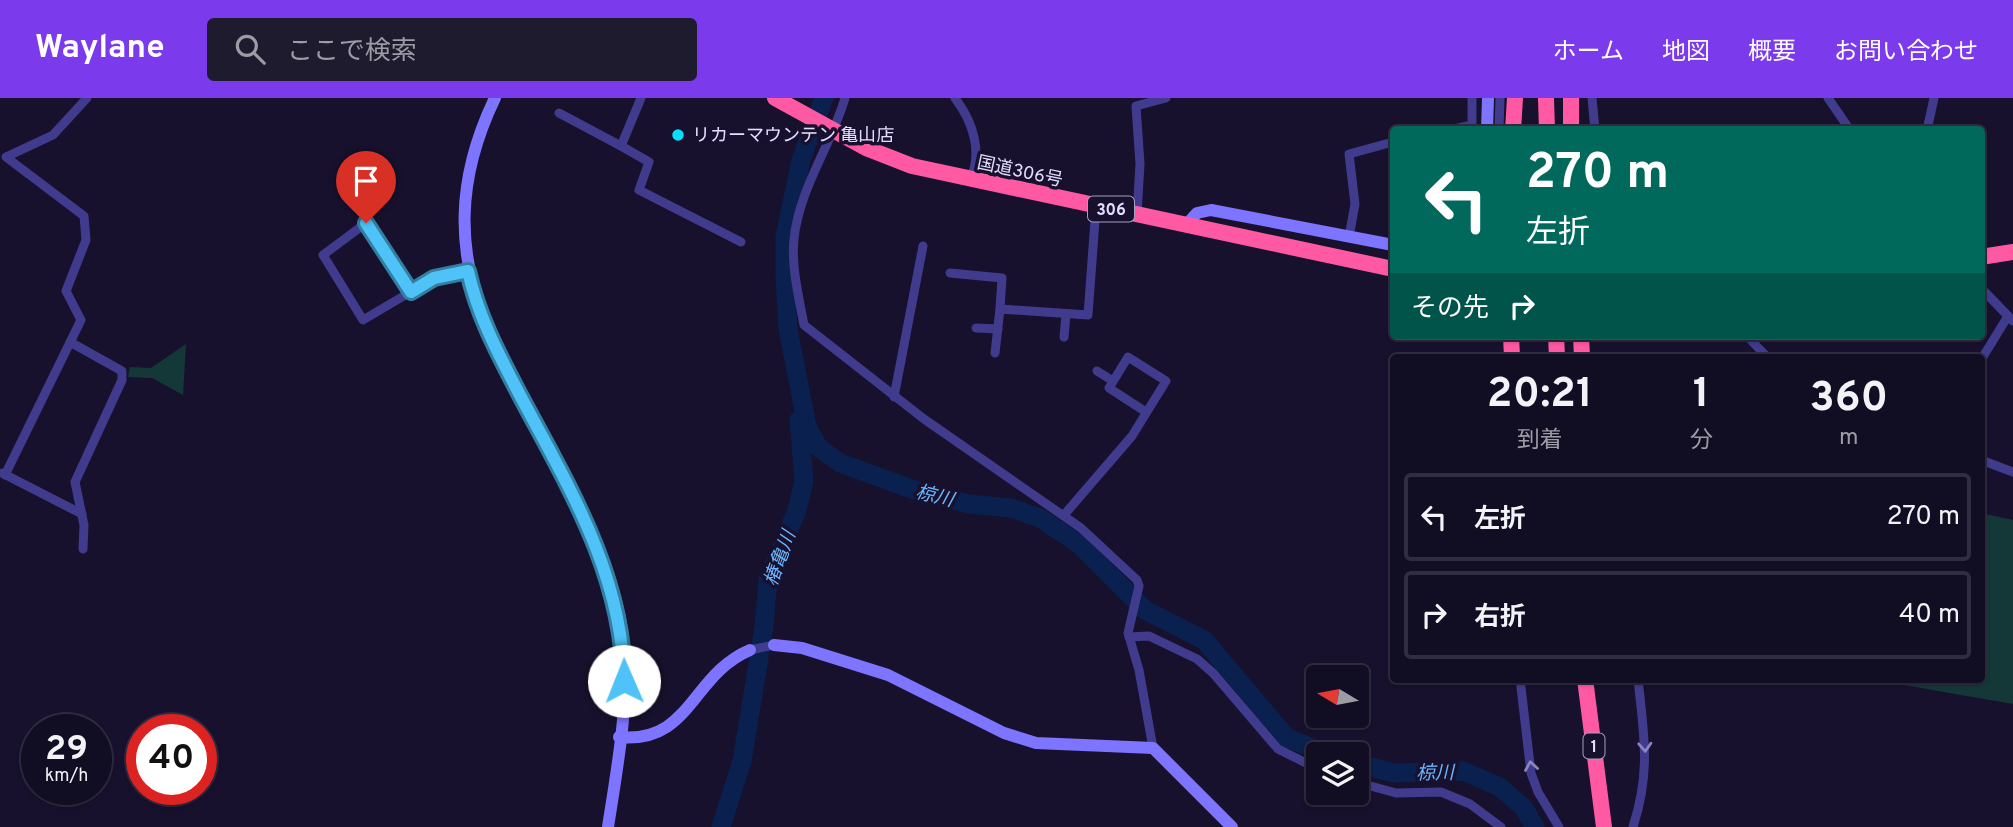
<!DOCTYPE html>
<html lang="ja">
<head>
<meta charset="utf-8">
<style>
  :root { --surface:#110d22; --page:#1e1b2f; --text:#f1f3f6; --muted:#9c9ca5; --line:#302d40; --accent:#7c3aed }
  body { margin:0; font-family:Overpass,"Noto Sans JP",sans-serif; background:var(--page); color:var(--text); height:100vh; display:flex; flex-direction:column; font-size:26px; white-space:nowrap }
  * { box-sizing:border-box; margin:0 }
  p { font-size:23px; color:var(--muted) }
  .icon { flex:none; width:38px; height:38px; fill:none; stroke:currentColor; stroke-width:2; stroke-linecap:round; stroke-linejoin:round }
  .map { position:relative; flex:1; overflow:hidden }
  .sheet { position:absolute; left:1390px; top:256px; width:595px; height:329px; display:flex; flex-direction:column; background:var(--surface); border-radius:7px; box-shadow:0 2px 5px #0004,0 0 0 2px var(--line) }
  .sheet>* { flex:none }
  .hud { position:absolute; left:1390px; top:28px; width:595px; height:214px; border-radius:7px; box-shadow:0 2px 5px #0004,0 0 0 2px var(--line); background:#00695c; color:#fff; overflow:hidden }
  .needle { width:46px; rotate:280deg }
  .controls { position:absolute; left:1306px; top:567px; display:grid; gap:14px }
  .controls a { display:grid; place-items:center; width:63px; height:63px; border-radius:7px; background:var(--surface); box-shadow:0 2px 5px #0004,0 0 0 2px var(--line); font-size:35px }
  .speed { position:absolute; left:21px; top:616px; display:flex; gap:14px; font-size:35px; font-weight:700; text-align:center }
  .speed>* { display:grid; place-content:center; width:91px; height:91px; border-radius:50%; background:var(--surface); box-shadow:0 2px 5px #0004,0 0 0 2px var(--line); line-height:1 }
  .speed small { font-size:18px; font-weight:400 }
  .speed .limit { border:10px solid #d22; background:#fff; color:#111 }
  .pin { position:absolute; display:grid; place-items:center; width:60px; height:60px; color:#fff; margin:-72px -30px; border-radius:50% 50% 50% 0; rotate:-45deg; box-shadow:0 0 7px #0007 }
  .pin .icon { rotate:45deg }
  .me { position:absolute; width:77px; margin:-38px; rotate:359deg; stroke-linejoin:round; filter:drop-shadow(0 0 5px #0008) }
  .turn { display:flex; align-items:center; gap:24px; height:147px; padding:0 21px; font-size:32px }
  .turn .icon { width:91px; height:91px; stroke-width:2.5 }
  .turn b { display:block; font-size:49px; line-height:60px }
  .then { display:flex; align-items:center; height:66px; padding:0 21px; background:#0003; gap:14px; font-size:26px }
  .eta { display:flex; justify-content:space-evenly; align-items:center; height:119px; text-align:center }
  .eta b { font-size:42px; font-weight:700; line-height:49px }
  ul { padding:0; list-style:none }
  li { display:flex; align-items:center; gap:21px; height:88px; margin:0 14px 10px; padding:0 7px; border:4px solid var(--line); border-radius:7px }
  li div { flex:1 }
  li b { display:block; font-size:26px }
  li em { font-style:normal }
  header { display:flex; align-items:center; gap:42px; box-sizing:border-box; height:98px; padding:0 35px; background:var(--accent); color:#fff }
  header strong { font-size:33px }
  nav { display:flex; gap:38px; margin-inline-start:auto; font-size:24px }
  .search { width:490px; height:63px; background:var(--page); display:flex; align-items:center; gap:18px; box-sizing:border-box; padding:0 24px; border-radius:7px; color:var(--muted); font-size:26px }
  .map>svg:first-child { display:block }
</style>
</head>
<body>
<header>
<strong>Waylane</strong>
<div class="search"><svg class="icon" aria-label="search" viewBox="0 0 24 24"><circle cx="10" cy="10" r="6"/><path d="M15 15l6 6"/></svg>ここで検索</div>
<nav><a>ホーム</a><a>地図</a><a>概要</a><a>お問い合わせ</a></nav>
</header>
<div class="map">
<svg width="2013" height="729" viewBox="0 0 2013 729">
  <rect width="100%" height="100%" fill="#17112e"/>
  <g fill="#143838">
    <polygon points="186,246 183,297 152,280 128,279 130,269 151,270"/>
    <polygon points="1981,415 2013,422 2013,606 1869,581 1981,581"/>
  </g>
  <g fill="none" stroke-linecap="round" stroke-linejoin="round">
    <g stroke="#0a204e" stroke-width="19">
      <polyline points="824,0 801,62 785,139 785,177 788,231 807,328 819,350 840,365 920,394 969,406 1011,410 1040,420 1079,446 1145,512 1204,542 1287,640 1328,656"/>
      <polyline points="1356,665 1394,675 1463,673 1500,689 1524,710 1535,729"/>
      <polyline points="721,729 742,663 764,529 768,482 797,412 804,384 799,322"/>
    </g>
    <g stroke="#413b8e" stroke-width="9">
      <path d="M 845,0 C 831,48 799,91 794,141 C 791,168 799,200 804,227 L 924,321 L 1081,430 L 1137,482 L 1139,488 L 1128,535 L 1139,572 L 1153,650"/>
      <path d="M 955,0 C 973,24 983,54 970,82"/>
      <polyline points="1592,0 1595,32"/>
      <polyline points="1828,0 1850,32"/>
      <polyline points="559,15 621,48 641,0"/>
      <polyline points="1450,32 1472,27 1472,0"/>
      <polyline points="1499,32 1500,0"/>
      <polyline points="1927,32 1934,0"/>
      <polyline points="621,48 649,64 639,92 741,144"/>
      <polyline points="1137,116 1140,66 1136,8 1166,0"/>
      <polyline points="1349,139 1355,106 1349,56 1393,44"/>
      <polyline points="950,175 1002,180 1000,211"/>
      <polyline points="1981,190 2013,223"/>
      <polyline points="411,194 366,125 323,157 363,222 434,180 468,173"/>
      <polyline points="976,230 998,231"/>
      <polyline points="1747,238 1767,259"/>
      <polyline points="1064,239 1066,216"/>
      <polyline points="70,244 122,273 122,282 75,384 84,427 83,451"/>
      <polyline points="995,255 1000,211 1088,217 1096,109"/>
      <polyline points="1981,262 2008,218"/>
      <polyline points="1097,273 1113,283"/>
      <polyline points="894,299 923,148"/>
      <polyline points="1981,362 2013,374"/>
      <polyline points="2,375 82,416"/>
      <polyline points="5,377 81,222 66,193 86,142 84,118 6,59 53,37 87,0"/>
      <polyline points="1064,417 1132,338 1166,283 1128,259 1109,290 1146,314"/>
      <polyline points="1129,539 1149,538 1197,561 1213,575 1278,651 1318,671"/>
      <polyline points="750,552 774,547"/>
      <polyline points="1520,581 1531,675 1538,694 1559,729"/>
      <polyline points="1356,684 1396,695 1441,694 1470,706 1501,729"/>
      <path d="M 1633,729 C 1651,673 1644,638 1638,581"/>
    </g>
    <g stroke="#7d75ff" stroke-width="12">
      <path d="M 495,0 C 456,81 455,153 489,236 C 535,329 615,444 624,548 C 629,607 617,671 608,729"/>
      <polyline points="1487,32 1488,0"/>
      <polyline points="1187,126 1197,115 1211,112 1393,147"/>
      <polyline points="774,547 802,550 888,577 1004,635 1036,645 1153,650 1232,729"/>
      <path d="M 619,639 C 691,646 691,577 750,552"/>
    </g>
    <g stroke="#ff59a3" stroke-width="16">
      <polyline points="775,0 866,50 912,68 1393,171"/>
      <polyline points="1546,0 1547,32"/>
      <polyline points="1571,0 1571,32"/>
      <polyline points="1513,32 1515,0"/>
      <polyline points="1981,159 2013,154"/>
      <polyline points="1511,238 1512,259"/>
      <polyline points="1556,238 1557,259"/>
      <polyline points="1581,238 1582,259"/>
      <polyline points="1585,581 1604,729"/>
    </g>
  </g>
  <defs><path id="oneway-chevron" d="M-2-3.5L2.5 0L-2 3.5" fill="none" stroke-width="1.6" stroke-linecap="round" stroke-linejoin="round" transform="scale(1.75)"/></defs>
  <g stroke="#8a84c1">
    <use href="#oneway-chevron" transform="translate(1645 649) rotate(87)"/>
    <use href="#oneway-chevron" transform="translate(1531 668) rotate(-99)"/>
  </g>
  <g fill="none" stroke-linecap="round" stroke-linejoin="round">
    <defs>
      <path id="route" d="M 366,125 L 411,194 L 434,180 L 468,173 C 478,219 500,259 522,301 C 570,391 623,478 624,583"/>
    </defs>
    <use href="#route" stroke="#337fa1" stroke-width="18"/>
    <use href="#route" stroke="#4fc3f7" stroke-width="12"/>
  </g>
  <circle fill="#0adeff" stroke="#17112e" stroke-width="2.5" cx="678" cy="37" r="7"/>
  <g text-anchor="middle" stroke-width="7" stroke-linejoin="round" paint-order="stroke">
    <g fill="#17112e" stroke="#a6a0c0" stroke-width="2">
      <rect x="1088" y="98.5" width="46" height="25" rx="5"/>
      <rect x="1583.5" y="635.5" width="21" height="25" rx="5"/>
    </g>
    <g font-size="16" font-weight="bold" fill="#e3deff">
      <text x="1111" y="117">306</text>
      <text x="1594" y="654">1</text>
    </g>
    <g font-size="18" fill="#e3deff" stroke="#17112e" text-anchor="start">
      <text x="692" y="43">リカーマウンテン 亀山店</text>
    </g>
    <g font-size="18" fill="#e3deff" stroke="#17112e">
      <text transform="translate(1020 73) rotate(12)" y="6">国道306号</text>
    </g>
    <g font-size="19" font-style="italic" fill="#6cb6ff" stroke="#17112e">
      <text transform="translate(935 397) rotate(14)" y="7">椋川</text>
      <text transform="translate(779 460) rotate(-70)" y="7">椿亀川</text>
      <text transform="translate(1435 674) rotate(-1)" y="7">椋川</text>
    </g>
  </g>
</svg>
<div class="controls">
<a><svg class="needle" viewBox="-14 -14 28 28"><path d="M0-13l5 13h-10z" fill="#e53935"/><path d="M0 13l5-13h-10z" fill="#9c9ca5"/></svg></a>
<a><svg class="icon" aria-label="layers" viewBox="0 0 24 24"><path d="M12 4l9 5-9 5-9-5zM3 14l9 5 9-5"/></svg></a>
</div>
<div class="speed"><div>29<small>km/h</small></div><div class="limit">40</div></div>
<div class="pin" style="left:366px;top:125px;background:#d93025"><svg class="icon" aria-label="arrive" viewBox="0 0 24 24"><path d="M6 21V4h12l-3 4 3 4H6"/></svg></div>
<svg class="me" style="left:624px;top:583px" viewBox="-20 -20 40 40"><circle r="19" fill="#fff"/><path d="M0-13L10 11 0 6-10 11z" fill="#4fc3f7"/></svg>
<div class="hud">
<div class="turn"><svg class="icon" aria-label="left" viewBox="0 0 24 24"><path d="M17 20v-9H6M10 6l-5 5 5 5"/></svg><div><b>270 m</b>左折</div></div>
<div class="then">その先<svg class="icon" aria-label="right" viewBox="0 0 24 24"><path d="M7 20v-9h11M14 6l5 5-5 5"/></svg></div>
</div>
<section class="sheet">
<div class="eta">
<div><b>20:21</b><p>到着</p></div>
<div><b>1</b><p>分</p></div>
<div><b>360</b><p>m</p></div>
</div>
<ul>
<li><svg class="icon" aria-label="left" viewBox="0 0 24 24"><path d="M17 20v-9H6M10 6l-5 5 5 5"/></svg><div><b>左折</b></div><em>270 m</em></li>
<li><svg class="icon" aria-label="right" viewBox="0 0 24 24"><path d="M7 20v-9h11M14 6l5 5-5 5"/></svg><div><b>右折</b></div><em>40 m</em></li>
</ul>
</section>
</div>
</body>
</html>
